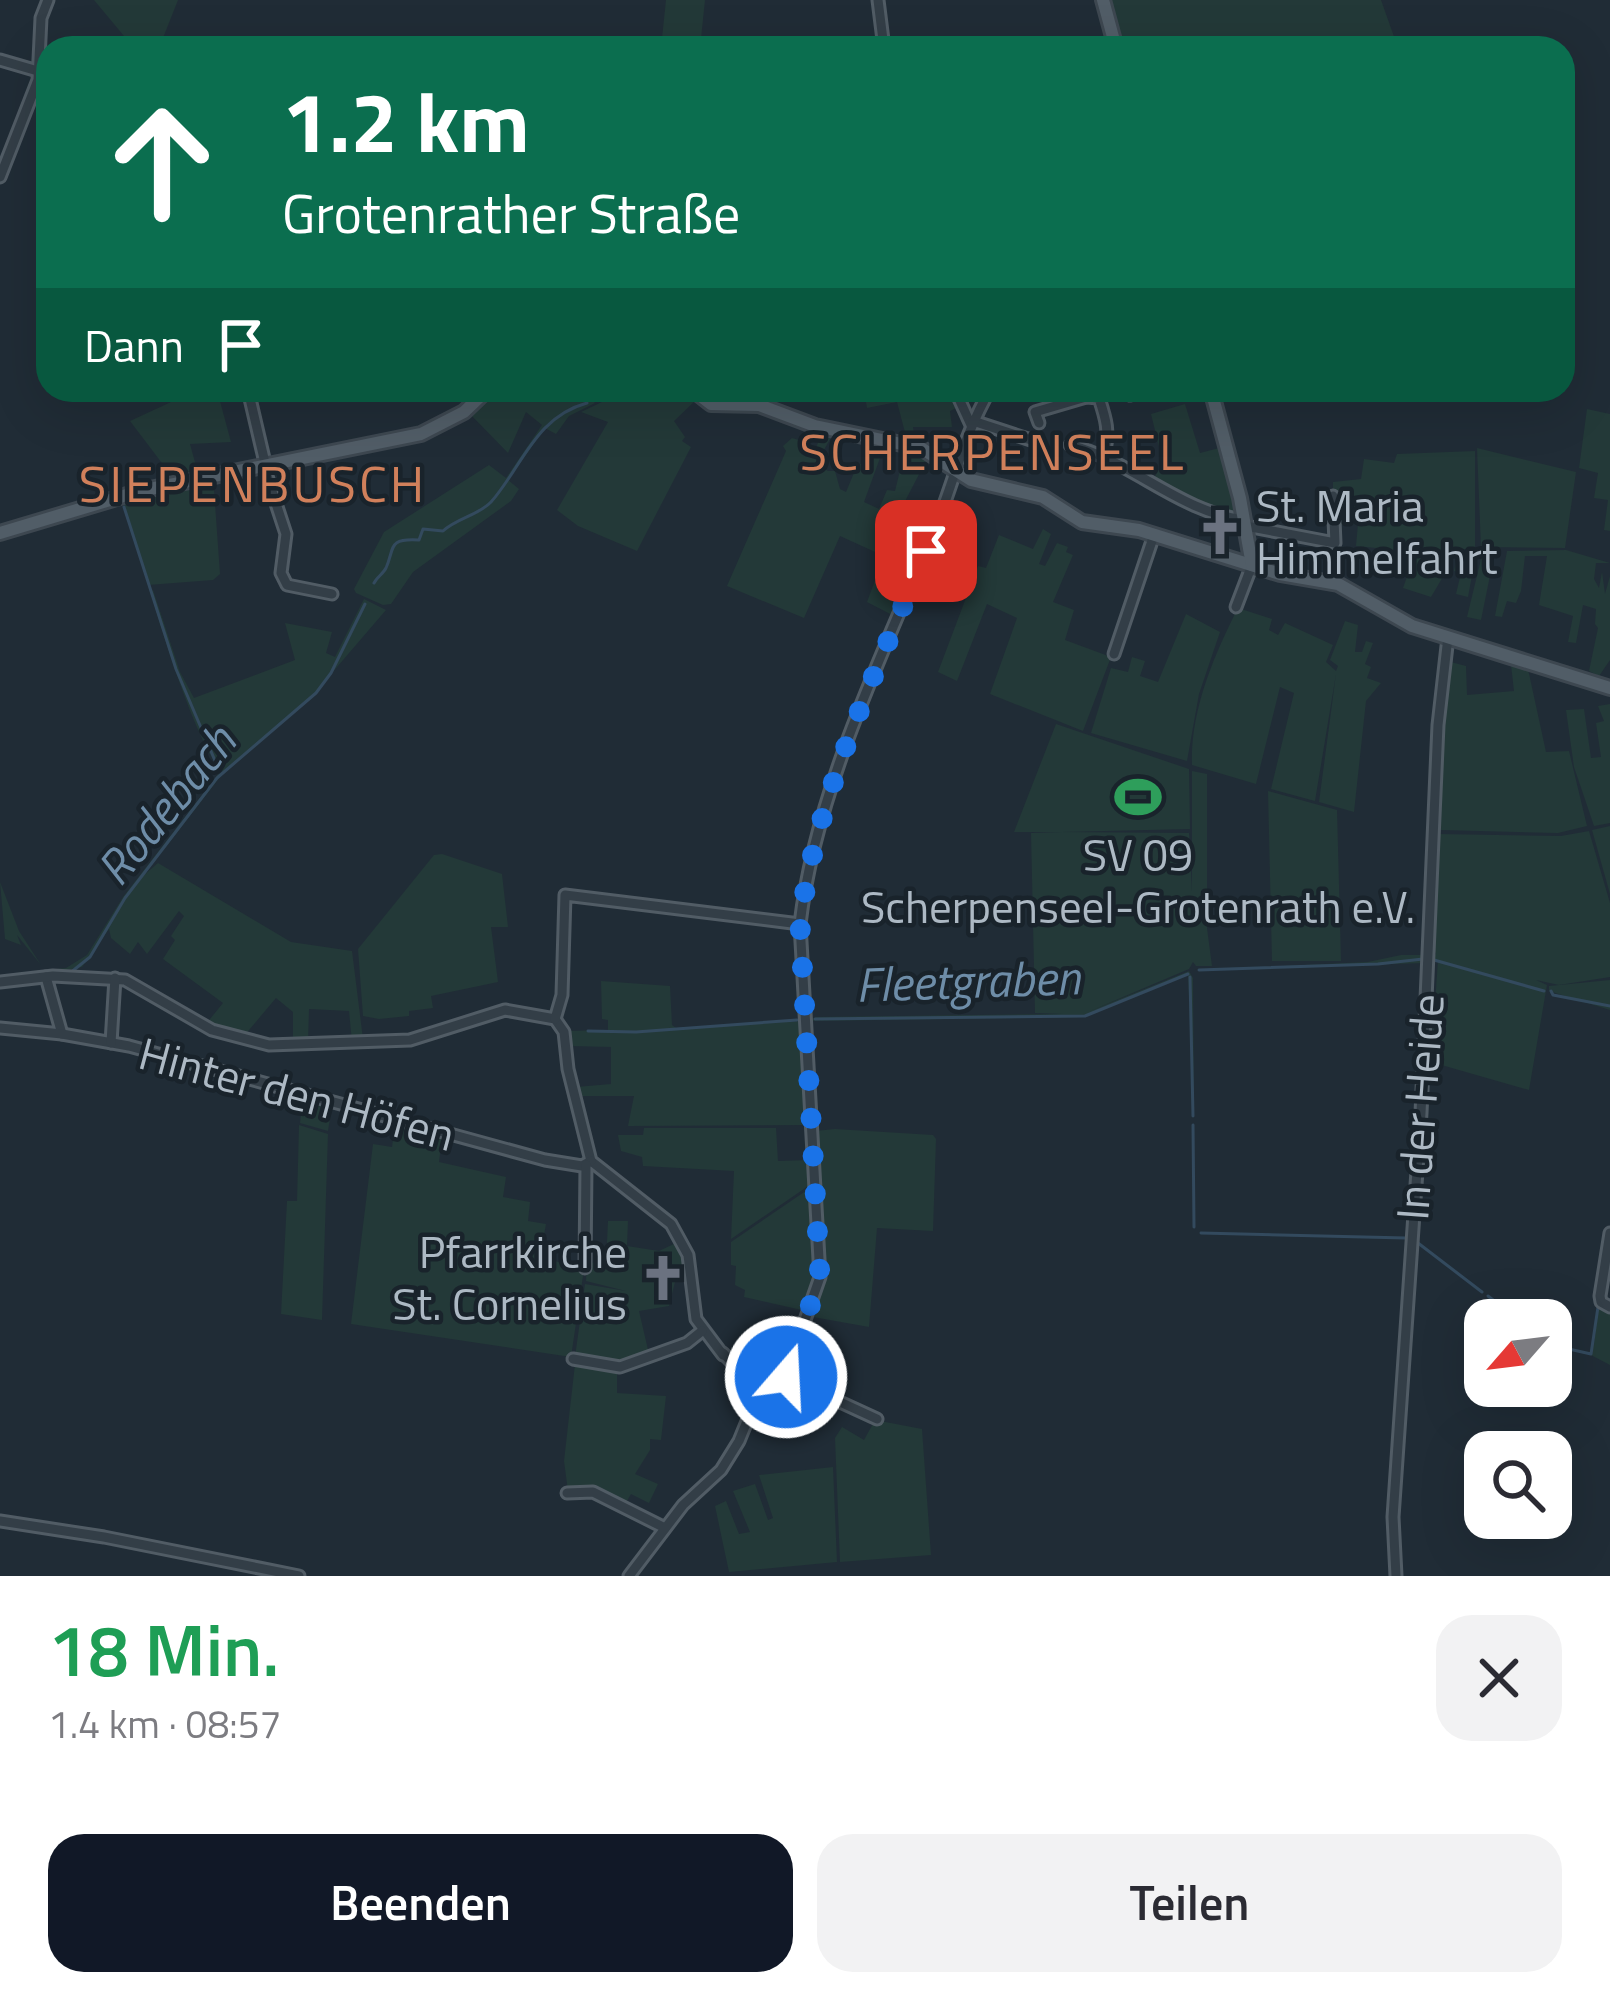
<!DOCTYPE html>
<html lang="de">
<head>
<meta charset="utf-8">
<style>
  :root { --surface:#fff; --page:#f2f2f3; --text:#2b2b33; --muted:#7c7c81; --accent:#111827 }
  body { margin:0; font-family:"Titillium Web",sans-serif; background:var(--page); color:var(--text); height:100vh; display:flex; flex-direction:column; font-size:45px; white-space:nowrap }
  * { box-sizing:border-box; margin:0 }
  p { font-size:39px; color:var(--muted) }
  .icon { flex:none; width:66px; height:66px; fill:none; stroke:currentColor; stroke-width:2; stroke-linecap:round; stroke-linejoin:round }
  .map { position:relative; height:1576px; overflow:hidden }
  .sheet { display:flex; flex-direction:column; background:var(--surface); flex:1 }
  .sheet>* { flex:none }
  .hud { position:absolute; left:36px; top:36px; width:1539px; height:366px; border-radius:36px; box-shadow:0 12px 48px #0002; background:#0b6e4f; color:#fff; overflow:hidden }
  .needle { width:78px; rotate:242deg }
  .fabs { position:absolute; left:1464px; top:1299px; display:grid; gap:24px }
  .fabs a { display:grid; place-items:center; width:108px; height:108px; border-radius:24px; background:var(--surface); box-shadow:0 12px 48px #0002; font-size:60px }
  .pin { position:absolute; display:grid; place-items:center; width:102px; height:102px; color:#fff; margin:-51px; border-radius:24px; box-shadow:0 6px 18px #0006 }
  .me { position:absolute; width:132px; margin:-66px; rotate:19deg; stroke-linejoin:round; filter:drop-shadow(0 0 9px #0008) }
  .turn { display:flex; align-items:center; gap:42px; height:252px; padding:0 48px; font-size:54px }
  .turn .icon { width:156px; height:156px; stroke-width:2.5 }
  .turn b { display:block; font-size:84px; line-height:102px }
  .then { display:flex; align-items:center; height:114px; padding:0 48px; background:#0003; gap:24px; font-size:45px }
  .round { display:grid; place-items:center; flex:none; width:126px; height:126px; border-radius:36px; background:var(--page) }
  .head { display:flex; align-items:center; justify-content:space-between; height:204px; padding:0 48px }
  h1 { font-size:72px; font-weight:600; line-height:90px; color:#1e9e55 }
  .action { display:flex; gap:24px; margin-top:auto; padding:24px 48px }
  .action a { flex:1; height:138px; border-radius:36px; background:var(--accent); color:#fff; font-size:48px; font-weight:600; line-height:138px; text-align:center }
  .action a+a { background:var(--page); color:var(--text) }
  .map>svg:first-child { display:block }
</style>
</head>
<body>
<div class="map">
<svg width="1610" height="1576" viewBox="0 0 1610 1576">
  <rect width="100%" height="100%" fill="#202c36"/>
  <g fill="#233938">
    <polygon points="94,0 178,0 159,48 134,48"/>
    <polygon points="666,0 705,0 700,48 661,48"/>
    <polygon points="1107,0 1381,0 1398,48 1120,48"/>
    <polygon points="197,390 217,390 231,442 190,444 198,473 174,479 130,421"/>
    <polygon points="489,390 620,390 590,398 595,403 569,416 556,434 545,428 508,480 519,489 511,501 413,572 391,604 383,605 356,593 354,589 384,532 489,465 506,478 542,425 526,412 508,453 468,412"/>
    <polygon points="627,390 687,390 696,400 674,421 685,437 682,441 691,447 637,551 578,526 557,510 608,422 581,412"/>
    <polygon points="864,390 951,390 958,407 950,411 952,427 913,427 915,441 907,440 897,402 867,408"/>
    <polygon points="1185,404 1200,453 1223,447 1241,516 1212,510 1152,481 1163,463 1151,414"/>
    <polygon points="1587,409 1610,414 1610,531 1604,530 1608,500 1594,498 1598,473 1579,468"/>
    <polygon points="823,431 834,432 816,464 828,471 835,471 840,489 846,492 858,463 869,467 875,445 884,447 864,502 879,509 887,490 895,491 905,450 929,455 901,509 936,519 896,617 867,602 884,556 840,536 804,618 727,586 786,451 783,446 792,438 802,441 804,448 815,450"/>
    <polygon points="1477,448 1576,472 1565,548 1481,547"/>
    <polygon points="1475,451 1475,549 1397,550 1356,546 1358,524 1336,525 1339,492 1333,492 1333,482 1361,479 1364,459 1394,463 1397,454"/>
    <polygon points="213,476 220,574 213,580 148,585 123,502"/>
    <polygon points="1043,529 1051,534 1039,564 1045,566 1057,543 1068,547 1066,552 1073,555 1053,602 1074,610 1065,640 1111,657 1083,731 990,694 1017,618 987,604 957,681 938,672 978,566 986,568 999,535 1033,549"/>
    <polygon points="1566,550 1610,563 1596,563 1594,579 1599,588 1602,572 1605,594 1610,576 1610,660 1599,676 1589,671 1598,628 1595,624 1596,609 1583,605 1576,643 1568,642 1573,616 1539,605 1547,556 1525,556 1521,591 1516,603 1507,601 1502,617 1495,616 1507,551"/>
    <polygon points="1483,551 1495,551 1481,620 1467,617"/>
    <polygon points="1416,552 1448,552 1444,575 1431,597 1403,588"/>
    <polygon points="1458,552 1476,554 1468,597 1456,594 1461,573 1454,571"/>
    <polygon points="920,571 946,576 937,601 914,586"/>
    <path d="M 153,590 L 180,672 L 194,698 L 295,660 L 285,623 L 332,632 L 326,653 L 335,657 L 364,599 L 386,610 L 307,702 L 224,773 C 199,752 162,631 151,594 Z"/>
    <path d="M 1238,608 L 1272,619 L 1269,630 L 1278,635 L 1285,623 L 1333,645 L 1326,662 L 1336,671 L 1338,666 L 1330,660 L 1345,621 L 1358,625 L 1355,652 L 1362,652 L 1366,641 L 1373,643 L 1365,664 L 1371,667 L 1367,678 L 1381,683 L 1366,701 L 1354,812 L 1319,802 L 1336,674 L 1315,801 L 1271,789 L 1294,693 L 1280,687 L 1256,784 L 1192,765 C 1190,711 1214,655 1238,608 Z"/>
    <polygon points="1186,614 1220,632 1199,694 1187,761 1091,733 1111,668 1128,672 1132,657 1145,661 1140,676 1158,682"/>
    <polygon points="1447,661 1466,666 1467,695 1514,691 1511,665 1528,669 1546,752 1569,751 1587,826 1558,833 1441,830 1438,825 1440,722"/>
    <polygon points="1610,704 1610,823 1594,826 1574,767 1566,710 1584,709 1591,758 1601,757 1596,723 1604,721 1598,706"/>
    <polygon points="1056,724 1189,769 1190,829 1063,832 1189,833 1192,892 1192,771 1207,774 1207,928 1212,966 1196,966 1193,962 1189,969 1090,1011 1189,971 1193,978 1194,1119 1188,974 1085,1017 808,1021 816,1017 1063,1014 1035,1013 1031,833 1062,832 1014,832"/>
    <polygon points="219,773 220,777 144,875 158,863 291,942 352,951 363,1039 352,1042 349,1011 309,1009 308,1043 293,1042 293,1012 276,998 244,1036 206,1024 223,1003 163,959 175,940 171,936 184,916 179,911 147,954 138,942 130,954 111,938 109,929 82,967 47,974 45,970 66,968 87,955 123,897"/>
    <polygon points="1268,791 1337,810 1341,961 1272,961"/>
    <polygon points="1610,826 1610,894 1592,830"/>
    <polygon points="1589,831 1610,903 1610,977 1559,985 1536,980 1547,985 1529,1090 1431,1062 1438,960 1430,959 1436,954 1432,945 1439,834 1561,836"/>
    <polygon points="442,854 502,874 508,927 491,927 498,982 431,996 433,1008 409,1011 409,1016 379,1019 363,1016 358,949 434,855"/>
    <polygon points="0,882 19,931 41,965 17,935 21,945 5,939"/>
    <polygon points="1401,955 1427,955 1426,963 1195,970 1368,962"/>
    <polygon points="1610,980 1610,1010 1549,991 1549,986"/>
    <polygon points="601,981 670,986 672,1025 676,1028 802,1021 810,1125 628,1126 634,1096 578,1096 576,1087 611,1084 611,1047 569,1046 567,1031 608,1030 608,1020 602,1019"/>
    <polygon points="303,1097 332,1105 328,1131 300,1123"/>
    <polygon points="395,1124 442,1137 439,1162 506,1177 503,1197 530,1202 528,1221 546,1224 540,1257 584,1269 571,1357 351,1324 373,1144 392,1147"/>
    <polygon points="299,1125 328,1134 322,1320 281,1314 287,1201 297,1201"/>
    <polygon points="644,1128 776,1128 778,1161 812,1160 814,1182 731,1239 734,1171 643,1166 642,1157 621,1151 618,1135 643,1135"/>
    <polygon points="835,1129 933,1135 936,1139 933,1231 877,1228 869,1327 813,1317 811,1314 822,1283 815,1131"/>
    <polygon points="813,1186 819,1268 806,1311 744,1297 745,1290 735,1285 736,1266 731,1265 731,1242"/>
    <polygon points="608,1221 628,1221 627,1246 659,1251 678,1242 688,1279 676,1278 669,1306 639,1311 649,1354 621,1365 575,1357 585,1284 626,1291 586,1281 587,1263 606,1262"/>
    <polygon points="1599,1305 1610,1310 1610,1365 1589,1354 1594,1344"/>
    <polygon points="575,1364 617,1369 617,1393 666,1396 661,1440 650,1439 650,1450 635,1474 658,1484 649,1503 631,1494 624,1506 592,1490 568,1491 564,1461"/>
    <polygon points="875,1420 922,1429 931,1555 840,1562 835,1438 842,1427 864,1440"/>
    <polygon points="833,1467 837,1562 729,1572 715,1506 726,1501 739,1534 750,1532 733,1491 755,1484 768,1520 773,1518 759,1475"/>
  </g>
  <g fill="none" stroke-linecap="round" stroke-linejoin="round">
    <g stroke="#334a5e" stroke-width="3">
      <polyline points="124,507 176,669 216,763"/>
      <path d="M 374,583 C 377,577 383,574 386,568 C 395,548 387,538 419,540 L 423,529 L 443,531 C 457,518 479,515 491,502 C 522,467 535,417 587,403"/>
      <polyline points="1434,960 1544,991"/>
      <polyline points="1199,970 1378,964 1423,959"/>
      <polyline points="59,972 70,973 90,957 125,898 217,778 316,693 331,673 365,604"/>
      <polyline points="1190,977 1193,1116"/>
      <polyline points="1551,991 1553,995 1610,1006"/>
      <polyline points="815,1019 1085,1016 1188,974"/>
      <polyline points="588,1031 636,1032 797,1020"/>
      <polyline points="1193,1125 1194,1227"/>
      <polyline points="1201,1233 1406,1238"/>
      <polyline points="1418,1243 1482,1292"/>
      <polyline points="1488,1296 1519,1320"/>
      <polyline points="1551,1345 1591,1354 1598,1307"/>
    </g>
    <defs>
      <g id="minor">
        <polyline points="878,0 884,48"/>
        <polyline points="0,60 48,74"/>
        <polyline points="0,177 38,80 41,18 48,0"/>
        <polyline points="248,390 266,467"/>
        <polyline points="955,390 971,425"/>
        <path d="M 1084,390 L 1086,397 L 1099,398 C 1106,419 1110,432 1104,454"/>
        <polyline points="1130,395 1146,390"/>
        <polyline points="973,421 1031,440"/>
        <polyline points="1039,423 1035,412 1086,397"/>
        <path d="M 1070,445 C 1132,461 1181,513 1245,520"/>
        <polyline points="264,467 286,534 281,573 287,585 332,594"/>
        <polyline points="1246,526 1335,543 1333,496"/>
        <polyline points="1236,607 1252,565"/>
        <polyline points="1114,654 1154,535"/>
        <polyline points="46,977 62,1034"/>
        <polyline points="0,982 53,976 125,980 212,1030 269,1045 410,1040 505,1010 555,1019 564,1032 568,1069 591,1161 671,1224 688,1255 696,1319 723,1355"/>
        <polyline points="555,1019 562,995 565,895 800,924"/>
        <polyline points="0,1028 62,1034 129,1046 545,1160 582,1166 591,1161"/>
        <polyline points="111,1043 115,978"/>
        <polyline points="1610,1233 1600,1296 1601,1302 1610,1307"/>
        <polyline points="585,1268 586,1165"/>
        <polyline points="723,1353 745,1377 803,1385 877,1419"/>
        <polyline points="573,1359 620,1367 687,1343 702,1331"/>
        <path d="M 784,1380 L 820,1277 L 800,924 C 816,788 884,652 936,526 C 954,481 965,432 990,390"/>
        <polyline points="567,1493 593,1492 665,1528"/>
        <polyline points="0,1521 104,1537 299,1576"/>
        <polyline points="629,1576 683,1505 721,1470 739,1441 752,1409 749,1378"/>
        <polyline points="1396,1576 1393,1517 1421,1113 1438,725 1448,637"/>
      </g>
      <g id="major">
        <polyline points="1103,0 1116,48"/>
        <polyline points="693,390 711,404 759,405 815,426 921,448 971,480 1043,497 1082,522 1139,530 1280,574 1338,584 1412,626 1610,688"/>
        <polyline points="1211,390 1240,498 1252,565"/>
        <polyline points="0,533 140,491 421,434 464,412 487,390"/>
      </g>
    </defs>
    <use href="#minor" stroke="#515c65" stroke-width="15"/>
    <use href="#major" stroke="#3d4750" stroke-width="18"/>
    <use href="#minor" stroke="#333e47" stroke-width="9"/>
    <use href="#major" stroke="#515d67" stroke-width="12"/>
  </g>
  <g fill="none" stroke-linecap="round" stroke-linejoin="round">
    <path stroke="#1a73e8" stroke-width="21" stroke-dasharray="0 37.8" d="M 786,1377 L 820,1277 L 800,924 C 816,794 877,671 926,551"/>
  </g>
  <defs>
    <symbol id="church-bare" viewBox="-9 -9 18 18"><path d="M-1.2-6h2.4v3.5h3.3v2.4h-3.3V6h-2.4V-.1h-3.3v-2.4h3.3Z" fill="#6b7280" stroke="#19232b" stroke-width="2.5" paint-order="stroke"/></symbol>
    <symbol id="stadium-bare" viewBox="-9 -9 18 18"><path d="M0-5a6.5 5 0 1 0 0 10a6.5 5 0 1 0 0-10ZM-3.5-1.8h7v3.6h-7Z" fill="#2e9e5b" stroke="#19232b" stroke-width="2.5" paint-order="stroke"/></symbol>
  </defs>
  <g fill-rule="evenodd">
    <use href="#church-bare" x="1187" y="499" width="66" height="66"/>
    <use href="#stadium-bare" x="1105" y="764" width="66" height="66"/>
    <use href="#church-bare" x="630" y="1245" width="66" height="66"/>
  </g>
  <g text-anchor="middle" stroke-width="9" stroke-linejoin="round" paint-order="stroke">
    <g font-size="45" fill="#adb9c4" stroke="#19232b" text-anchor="start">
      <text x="1256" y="522">St. Maria<tspan x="1256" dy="52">Himmelfahrt</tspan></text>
      <text x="1138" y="871" text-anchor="middle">SV 09<tspan x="1138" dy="52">Scherpenseel-Grotenrath e.V.</tspan></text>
      <text x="627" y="1268" text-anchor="end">Pfarrkirche<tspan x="627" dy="52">St. Cornelius</tspan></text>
    </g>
    <g font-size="45" fill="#adb9c4" stroke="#19232b">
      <text transform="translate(297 1094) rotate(15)" y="16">Hinter den Höfen</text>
      <text transform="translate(1420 1107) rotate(-86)" y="16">In der Heide</text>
    </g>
    <g font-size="48" font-style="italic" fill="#6e8da8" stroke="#19232b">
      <text transform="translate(166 805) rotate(-51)" y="17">Rodebach</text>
      <text transform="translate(968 981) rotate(-2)" y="17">Fleetgraben</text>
    </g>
    <g font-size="51" letter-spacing="3" fill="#d1805b" stroke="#19232b">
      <text x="993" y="470">SCHERPENSEEL</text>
      <text x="253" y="502">SIEPENBUSCH</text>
    </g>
  </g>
</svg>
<div class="fabs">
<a><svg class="needle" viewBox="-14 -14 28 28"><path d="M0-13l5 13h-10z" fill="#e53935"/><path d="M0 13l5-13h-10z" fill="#7c7c81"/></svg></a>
<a><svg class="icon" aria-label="search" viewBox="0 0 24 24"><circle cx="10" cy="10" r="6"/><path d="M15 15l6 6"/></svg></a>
</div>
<div class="pin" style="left:926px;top:551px;background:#d93025"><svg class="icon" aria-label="arrive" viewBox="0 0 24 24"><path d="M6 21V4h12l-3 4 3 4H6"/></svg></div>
<svg class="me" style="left:786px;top:1377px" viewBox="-20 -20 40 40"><circle r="17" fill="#1a73e8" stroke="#fff" stroke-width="3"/><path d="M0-11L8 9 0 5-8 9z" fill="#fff"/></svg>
<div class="hud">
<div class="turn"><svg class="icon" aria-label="ahead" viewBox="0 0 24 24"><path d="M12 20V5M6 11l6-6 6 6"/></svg><div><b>1.2 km</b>Grotenrather Straße</div></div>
<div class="then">Dann<svg class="icon" aria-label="arrive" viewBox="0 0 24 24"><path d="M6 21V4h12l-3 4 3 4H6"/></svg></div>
</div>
</div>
<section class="sheet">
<div class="head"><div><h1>18 Min.</h1><p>1.4 km · 08:57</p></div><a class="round"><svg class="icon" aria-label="close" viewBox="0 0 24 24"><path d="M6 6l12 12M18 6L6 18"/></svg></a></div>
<div class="action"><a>Beenden</a><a>Teilen</a></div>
</section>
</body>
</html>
